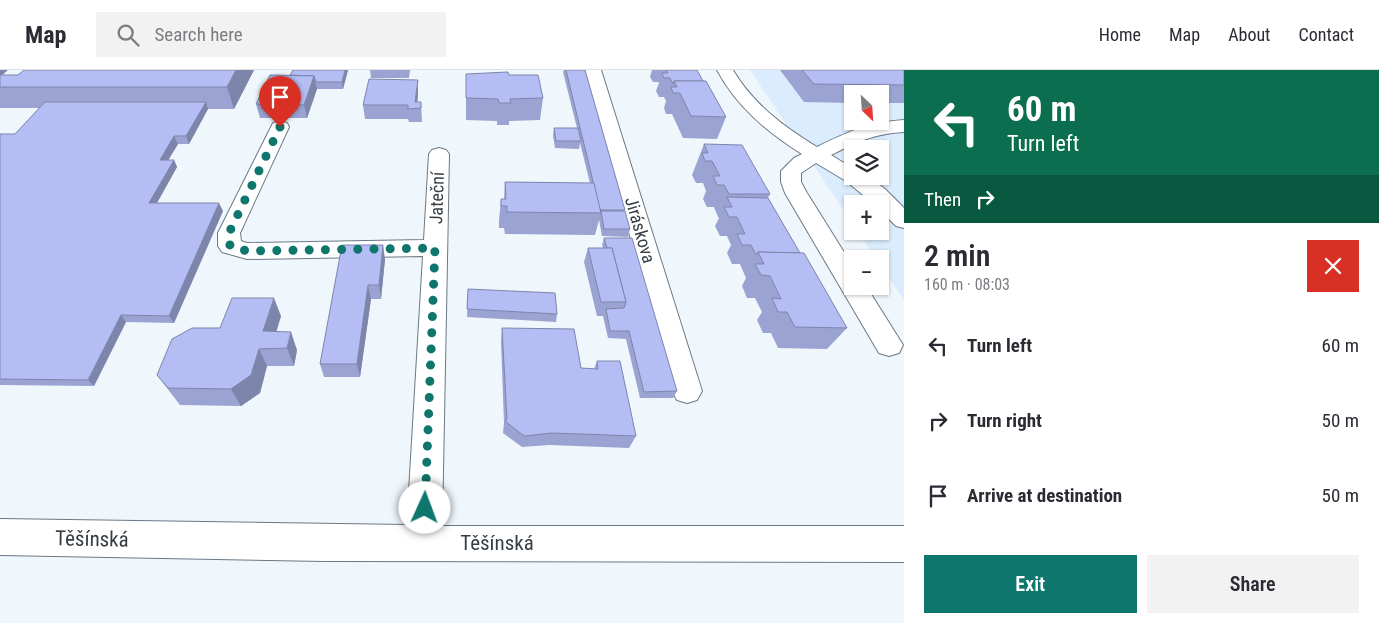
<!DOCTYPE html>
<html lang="en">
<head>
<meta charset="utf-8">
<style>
  :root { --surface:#fff; --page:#f2f2f3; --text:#2b2b33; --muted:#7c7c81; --line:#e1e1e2; --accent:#0f766e }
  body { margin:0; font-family:"Roboto Condensed",sans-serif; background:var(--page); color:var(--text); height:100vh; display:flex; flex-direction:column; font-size:19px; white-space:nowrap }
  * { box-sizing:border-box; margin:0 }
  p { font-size:16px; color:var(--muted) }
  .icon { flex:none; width:28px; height:28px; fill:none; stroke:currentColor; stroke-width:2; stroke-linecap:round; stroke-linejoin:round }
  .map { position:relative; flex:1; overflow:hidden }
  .side { display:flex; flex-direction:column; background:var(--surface); width:475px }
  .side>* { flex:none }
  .guide { background:#0b6e4f; color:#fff; overflow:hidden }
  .needle { width:32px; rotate:155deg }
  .buttons { position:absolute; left:844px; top:15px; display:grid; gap:10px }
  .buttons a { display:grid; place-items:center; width:45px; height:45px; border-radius:0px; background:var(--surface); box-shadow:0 1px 4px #0004; font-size:25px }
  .pin { position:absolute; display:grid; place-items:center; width:42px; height:42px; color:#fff; margin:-51px -21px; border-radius:50% 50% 50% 0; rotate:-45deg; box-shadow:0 0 5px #0007 }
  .pin .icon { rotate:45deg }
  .me { position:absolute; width:55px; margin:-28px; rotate:2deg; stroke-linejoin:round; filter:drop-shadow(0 0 4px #0008) }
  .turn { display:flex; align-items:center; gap:18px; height:105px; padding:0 20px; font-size:22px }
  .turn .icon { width:65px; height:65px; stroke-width:2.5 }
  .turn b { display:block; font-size:35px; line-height:42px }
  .then { display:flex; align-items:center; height:48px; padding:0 20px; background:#0003; gap:10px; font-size:19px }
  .round { display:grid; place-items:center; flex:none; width:52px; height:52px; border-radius:0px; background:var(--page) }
  .headline { display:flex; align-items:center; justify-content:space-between; height:85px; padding:0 20px }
  h1 { font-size:30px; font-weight:600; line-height:38px }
  .cta { display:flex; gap:10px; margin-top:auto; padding:10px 20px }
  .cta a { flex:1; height:58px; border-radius:0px; background:var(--accent); color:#fff; font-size:20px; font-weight:600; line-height:58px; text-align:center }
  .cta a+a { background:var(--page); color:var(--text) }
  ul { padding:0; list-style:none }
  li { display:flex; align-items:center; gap:15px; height:75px; padding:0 20px }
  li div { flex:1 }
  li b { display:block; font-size:19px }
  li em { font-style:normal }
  header { display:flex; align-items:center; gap:30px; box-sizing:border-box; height:70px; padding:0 25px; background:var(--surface); border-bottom:1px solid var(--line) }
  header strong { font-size:24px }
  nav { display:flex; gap:28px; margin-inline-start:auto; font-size:18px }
  .search { width:350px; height:45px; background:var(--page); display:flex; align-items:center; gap:12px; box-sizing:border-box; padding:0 18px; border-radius:0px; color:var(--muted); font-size:19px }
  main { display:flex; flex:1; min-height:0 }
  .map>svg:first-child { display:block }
</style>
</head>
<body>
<header>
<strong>Map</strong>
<div class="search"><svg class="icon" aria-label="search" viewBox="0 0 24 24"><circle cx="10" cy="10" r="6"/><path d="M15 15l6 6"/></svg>Search here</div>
<nav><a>Home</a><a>Map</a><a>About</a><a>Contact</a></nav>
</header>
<main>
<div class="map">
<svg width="904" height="553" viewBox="0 0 904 553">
  <rect width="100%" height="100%" fill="#eff6fc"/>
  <path fill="#daecfd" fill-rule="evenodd" d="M 750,0 L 904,0 L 904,230 L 880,194 L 880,189 L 876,189 L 858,161 L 880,161 L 880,134 L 852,134 L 852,153 ZM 852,24 L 880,24 L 880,51 L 852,51 ZM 852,79 L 880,79 L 880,106 L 852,106 Z"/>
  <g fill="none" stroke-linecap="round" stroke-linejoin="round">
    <defs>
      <g id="minor">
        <polygon points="585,0 601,0 702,321 697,330 687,333 677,330 672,321"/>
        <path d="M 717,0 L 733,0 C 753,34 784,57 817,77 C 849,61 868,53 904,50 L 904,62 C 872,64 860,71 831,85 L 852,98 L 852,106 L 867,106 L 885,119 L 904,138 L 904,158 L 896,156 L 880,140 L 880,134 L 874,134 L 846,111 L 816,93 L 801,103 L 801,112 L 807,123 L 852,195 L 852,216 L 866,216 L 903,275 L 899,283 L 889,286 L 879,283 L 785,123 L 781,112 L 781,101 L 794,88 L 802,84 C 767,62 737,37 717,0 Z"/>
        <polygon points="280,51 287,53 289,57 240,163 241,171 247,173 424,170 429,84 432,80 439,78 446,80 449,84 442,456 904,456 904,492 324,491 0,485 0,449 407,455 423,186 247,189 222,182 218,176 218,163 273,53"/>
      </g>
    </defs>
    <use href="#minor" stroke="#6a7986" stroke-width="2"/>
    <use href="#minor" fill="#fff" fill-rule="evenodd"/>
  </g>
  <g fill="#9ba3d2">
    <polygon points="0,0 2,5 18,5 24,0 254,0 234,39 208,39 189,74 178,74 168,90 174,90 177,97 157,133 223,141 174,253 126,252 94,316 0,315 0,64 15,64 39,38 0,38"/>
    <polygon points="348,0 343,19 317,19 307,48 260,48 256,34 290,5"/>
    <polygon points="370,0 410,0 409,8 371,8"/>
    <polygon points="564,0 585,0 625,140 624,141 630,159 628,167 602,166 599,150 595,165 505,164 504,158 499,158 499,151 501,129 504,129 505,112 590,113 580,73 579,79 555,78 553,66 554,58 577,58 563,2"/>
    <polygon points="652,0 697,0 703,11 726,47 717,69 683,68 672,44 666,44 664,38 666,31 664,27 659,27 656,21 659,13 658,12 653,12 650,7"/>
    <polygon points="780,0 904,0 904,33 880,33 880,24 852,24 852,33 804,32"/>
    <polygon points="466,4 509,5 543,28 540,50 509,51 509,55 497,55 497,51 466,50"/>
    <polygon points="418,10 418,23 417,32 421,32 422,52 409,52 408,49 365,49 363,35"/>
    <polygon points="704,74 770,124 768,128 800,183 847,258 827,279 778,278 771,263 763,263 757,250 762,242 755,228 747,228 742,216 746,208 740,194 732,194 727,183 731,175 727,166 720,166 715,156 719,148 718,147 714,137 707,137 703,129 706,121 703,113 696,113 692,105"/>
    <polygon points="604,168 677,321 673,328 640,328 626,269 608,268 603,246 597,246 584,192 588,178 603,178 602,175"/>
    <polygon points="385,189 381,229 371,229 360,307 324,307 320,294"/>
    <polygon points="468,219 557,244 556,252 467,247"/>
    <polygon points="281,246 276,261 297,280 294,296 267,296 260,323 241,336 180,335 157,305 220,258"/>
    <polygon points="502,258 581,298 594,299 597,291 636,366 629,378 549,375 522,377 503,363 504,353 501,272"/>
  </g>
  <g fill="#7e85ab">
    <polygon points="0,0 8,0 0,7"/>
    <polygon points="236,0 254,0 234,39 227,17"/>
    <polygon points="345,0 348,0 343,19 342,12"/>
    <polygon points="314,6 317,19 307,48 304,35"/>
    <polygon points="418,10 418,23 417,38 415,32"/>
    <polygon points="206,32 208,39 189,74 186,66"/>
    <polygon points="174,66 178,74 164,97 160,90"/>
    <polygon points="174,90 177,97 153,140 149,133"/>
    <polygon points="219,133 223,141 174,253 169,246"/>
    <polygon points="383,175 385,189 381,229 379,215"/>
    <polygon points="368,215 371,229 360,307 357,294"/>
    <polygon points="274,228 281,246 271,280 263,261"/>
    <polygon points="121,245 126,252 94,316 88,310"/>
    <polygon points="291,262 297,280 294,296 287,278"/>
    <polygon points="259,279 267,296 260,323 241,336 231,319"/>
  </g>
  <g fill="#b4bef4" stroke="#7e85ab">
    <polygon points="24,0 236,0 227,17 0,17 0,5 18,5"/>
    <polygon points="293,0 345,0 342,12 316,12 314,6 290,5"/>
    <polygon points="566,0 585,0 625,140 600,140"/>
    <polygon points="666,0 697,0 703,11 674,11 673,14 670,8 664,8 662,3 668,3"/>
    <polygon points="802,0 904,0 904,15 814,14"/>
    <polygon points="508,2 509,5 538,5 543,28 510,29 511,33 499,33 498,29 466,28 466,4"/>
    <polygon points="270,5 314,6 304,35 256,34"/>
    <polygon points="369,9 418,10 415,32 421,32 421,38 408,39 408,35 363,35"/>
    <polygon points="674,11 706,11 726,47 691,46 680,23 673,23 671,17 677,17"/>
    <polygon points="45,32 206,32 186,66 174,66 160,90 174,90 149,133 219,133 169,246 121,245 88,310 0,309 0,64 15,64"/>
    <polygon points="554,58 578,58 581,71 556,71"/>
    <polygon points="704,74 742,75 770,124 729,124 724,115 717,115 713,106 720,106 712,91 705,91 702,83 708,83"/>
    <polygon points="505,112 594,113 601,143 507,142 507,136 501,136 501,129 506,129"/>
    <polygon points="727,127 768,128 800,183 758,182 756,185 751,175 742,175 737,164 745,164 737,147 729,147 724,137 732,137"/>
    <polygon points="601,141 625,141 630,159 604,159"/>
    <polygon points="604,168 632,168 677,321 644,322 629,261 610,261 606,239 624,238 626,232 612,178 607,178"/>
    <polygon points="342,175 383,175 379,215 368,215 357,294 320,294"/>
    <polygon points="588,178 612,178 626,232 601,232"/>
    <polygon points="758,182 804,183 847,258 795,257 787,242 778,242 772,228 781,229 770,206 761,205 755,194 764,194"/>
    <polygon points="468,219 555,223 557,244 467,239"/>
    <polygon points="232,228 274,228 263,261 291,262 287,278 259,279 251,305 231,319 168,318 157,305 172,269 192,258 220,258"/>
    <polygon points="502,258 574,259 581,298 598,299 597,291 620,291 636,366 552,363 524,366 505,351 507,349"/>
  </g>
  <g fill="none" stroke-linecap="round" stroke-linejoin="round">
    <polyline stroke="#0f766e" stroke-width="9" stroke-dasharray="0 16.2" points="280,57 229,163 230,176 247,181 435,178 425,438"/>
  </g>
  <g text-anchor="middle" stroke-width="4" stroke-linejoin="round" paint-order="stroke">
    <g font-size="18" fill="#363d43" stroke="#fff">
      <text transform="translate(437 128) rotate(-88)" y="6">Jateční</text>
      <text transform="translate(640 160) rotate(74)" y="6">Jiráskova</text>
    </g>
    <g font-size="21" fill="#363d43" stroke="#fff">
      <text transform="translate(92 469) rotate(1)" y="7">Těšínská</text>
      <text x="497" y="480">Těšínská</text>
    </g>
  </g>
</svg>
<div class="buttons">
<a><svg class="needle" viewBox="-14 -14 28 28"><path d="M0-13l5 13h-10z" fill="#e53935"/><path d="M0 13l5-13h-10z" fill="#7c7c81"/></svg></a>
<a><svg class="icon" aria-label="layers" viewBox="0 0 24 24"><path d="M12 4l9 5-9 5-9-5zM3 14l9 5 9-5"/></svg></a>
<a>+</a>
<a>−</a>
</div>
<div class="pin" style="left:280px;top:57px;background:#d93025"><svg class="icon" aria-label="arrive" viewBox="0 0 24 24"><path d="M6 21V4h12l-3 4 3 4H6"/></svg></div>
<svg class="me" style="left:425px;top:438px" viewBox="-20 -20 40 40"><circle r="19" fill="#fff"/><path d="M0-13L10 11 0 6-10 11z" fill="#0f766e"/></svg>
</div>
<section class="side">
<div class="guide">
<div class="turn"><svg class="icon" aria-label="left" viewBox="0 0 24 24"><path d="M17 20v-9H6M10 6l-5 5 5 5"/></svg><div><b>60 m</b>Turn left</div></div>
<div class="then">Then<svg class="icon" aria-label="right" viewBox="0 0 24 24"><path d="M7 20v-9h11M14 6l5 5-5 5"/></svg></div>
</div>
<div class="headline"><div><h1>2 min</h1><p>160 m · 08:03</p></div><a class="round" style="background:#d93025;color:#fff"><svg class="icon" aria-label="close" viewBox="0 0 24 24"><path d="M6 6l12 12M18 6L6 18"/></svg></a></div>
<ul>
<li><svg class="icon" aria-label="left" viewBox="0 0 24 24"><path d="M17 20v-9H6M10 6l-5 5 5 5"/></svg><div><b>Turn left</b></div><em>60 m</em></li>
<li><svg class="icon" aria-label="right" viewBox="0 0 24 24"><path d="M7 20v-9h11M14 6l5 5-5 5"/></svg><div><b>Turn right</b></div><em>50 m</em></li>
<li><svg class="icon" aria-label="arrive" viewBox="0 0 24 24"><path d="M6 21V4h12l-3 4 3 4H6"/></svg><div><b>Arrive at destination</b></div><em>50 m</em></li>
</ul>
<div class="cta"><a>Exit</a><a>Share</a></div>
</section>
</main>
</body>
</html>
